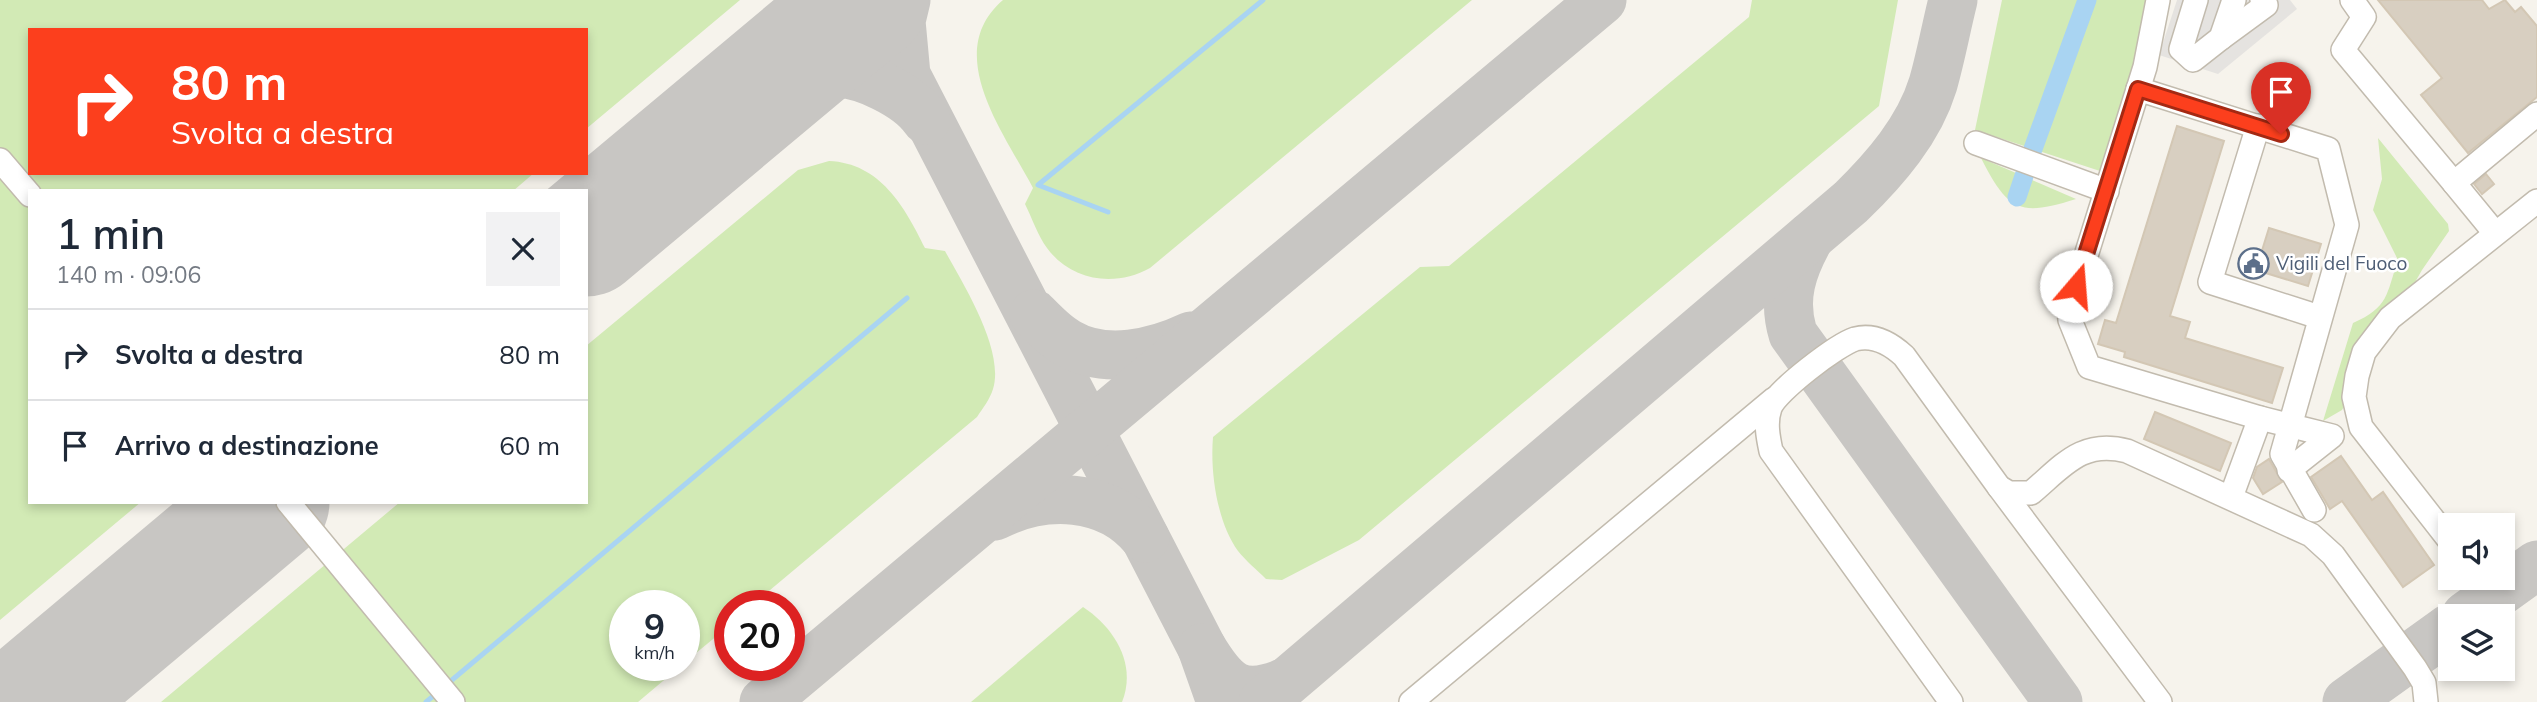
<!DOCTYPE html>
<html lang="it">
<head>
<meta charset="utf-8">
<style>
  :root { --surface:#fff; --page:#f2f2f3; --text:#1f2937; --muted:#747a83; --line:#e0e1e3 }
  body { margin:0; font-family:Mulish,sans-serif; background:var(--page); color:var(--text); height:100vh; display:flex; flex-direction:column; font-size:26px; white-space:nowrap }
  * { box-sizing:border-box; margin:0 }
  p { font-size:23px; color:var(--muted) }
  .icon { flex:none; width:38px; height:38px; fill:none; stroke:currentColor; stroke-width:2; stroke-linecap:round; stroke-linejoin:round }
  .map { position:relative; flex:1; overflow:hidden }
  .details { position:absolute; left:28px; top:189px; width:560px; height:315px; display:flex; flex-direction:column; background:var(--surface); border-radius:0px; box-shadow:0 4px 10px #0003 }
  .details>* { flex:none }
  .banner { position:absolute; left:28px; top:28px; width:560px; height:147px; border-radius:0px; box-shadow:0 4px 10px #0003; background:#fc3f1d; color:#fff; overflow:hidden }
  .tools { position:absolute; left:2438px; top:513px; display:grid; gap:14px }
  .tools a { display:grid; place-items:center; width:77px; height:77px; border-radius:0px; background:var(--surface); box-shadow:0 4px 10px #0003; font-size:35px }
  .speed { position:absolute; left:609px; top:590px; display:flex; gap:14px; font-size:35px; font-weight:700; text-align:center }
  .speed>* { display:grid; place-content:center; width:91px; height:91px; border-radius:50%; background:var(--surface); box-shadow:0 4px 10px #0003; line-height:1 }
  .speed small { font-size:18px; font-weight:400 }
  .speed .limit { border:10px solid #d22; background:#fff; color:#111 }
  .pin { position:absolute; display:grid; place-items:center; width:60px; height:60px; color:#fff; margin:-72px -30px; border-radius:50% 50% 50% 0; rotate:-45deg; box-shadow:0 0 7px #0007 }
  .pin .icon { rotate:45deg }
  .me { position:absolute; width:77px; margin:-38px; rotate:18deg; stroke-linejoin:round; filter:drop-shadow(0 0 5px #0008) }
  .turn { display:flex; align-items:center; gap:24px; height:147px; padding:0 28px; font-size:32px }
  .turn .icon { width:91px; height:91px; stroke-width:2.5 }
  .turn b { display:block; font-size:49px; line-height:60px }
  .round { display:grid; place-items:center; flex:none; width:74px; height:74px; border-radius:0px; background:var(--page) }
  .overview { display:flex; align-items:center; justify-content:space-between; height:119px; padding:0 28px }
  h1 { font-size:42px; font-weight:600; line-height:52px }
  ul { padding:0; list-style:none }
  li { display:flex; align-items:center; gap:21px; height:91px; padding:0 28px; border-top:2px solid var(--line) }
  li div { flex:1 }
  li b { display:block; font-size:26px }
  li em { font-style:normal }
  .map>svg:first-child { display:block }
</style>
</head>
<body>
<div class="map">
<svg width="2537" height="702" viewBox="0 0 2537 702">
  <rect width="100%" height="100%" fill="#f6f3ec"/>
  <g fill="#d2eab5">
    <polygon points="0,0 740,0 586,129 586,30 30,30 30,173 534,173 513,191 30,191 30,502 141,502 0,620"/>
    <path d="M 1003,0 L 1472,0 L 1150,268 C 1116,287 1072,282 1047,248 C 1038,236 1032,218 1025,204 L 1033,188 C 1005,134 941,53 1003,0 Z"/>
    <path d="M 1752,0 L 1898,0 L 1879,106 L 1359,540 L 1282,580 L 1266,579 C 1257,570 1246,561 1238,551 C 1217,522 1210,472 1213,437 L 1420,267 L 1449,266 L 1749,17 Z"/>
    <polygon points="2002,0 2146,0 2138,53 2100,171 1975,130"/>
    <path d="M 2378,138 L 2448,224 L 2449,231 L 2422,270 L 2342,410 L 2323,421 L 2353,323 C 2389,307 2386,295 2398,260 L 2373,210 L 2382,179 Z"/>
    <path d="M 1981,158 L 2076,199 C 2019,217 2008,211 1981,158 Z"/>
    <path d="M 829,161 C 880,163 905,207 925,248 L 945,251 C 963,284 1005,350 993,389 C 990,399 983,408 977,417 L 752,605 L 730,606 L 730,625 L 684,663 L 684,606 L 625,606 L 625,665 L 682,665 L 638,702 L 161,702 L 400,502 L 586,502 L 586,346 L 798,170 Z"/>
    <path d="M 1083,607 C 1115,628 1137,665 1122,702 L 971,702 Z"/>
  </g>
  <polygon fill="#e5e3e0" points="2177,0 2290,0 2297,9 2218,74 2159,55"/>
  <g fill="none" stroke-linecap="round" stroke-linejoin="round">
    <g stroke="#a9d4f2" stroke-width="5">
      <polyline points="1108,212 1038,185 1263,0"/>
      <polyline points="446,685 907,298"/>
      <polyline points="426,702 437,693"/>
    </g>
    <g stroke="#a9d4f2" stroke-width="19">
      <polyline points="2033,149 2087,0"/>
      <polyline points="2017,197 2024,176"/>
    </g>
    <g stroke="#c8c6c3" stroke-width="49">
      <polyline points="906,0 901,21 906,75 1202,648"/>
      <path d="M 711,132 C 767,92 813,50 884,87 C 900,95 916,105 926,120"/>
      <path d="M 1810,237 C 1792,269 1782,298 1793,334 L 2058,702"/>
      <path d="M 1034,314 C 1044,324 1055,336 1068,343 C 1105,365 1155,353 1191,336"/>
      <path d="M 995,516 C 1044,491 1108,492 1145,538"/>
      <polyline points="2466,616 2537,565"/>
      <polyline points="764,702 1602,0"/>
      <path d="M 1221,702 L 1202,648 C 1225,686 1240,701 1286,682"/>
      <path d="M 1263,702 L 1851,202 C 1885,169 1919,130 1933,84 C 1941,56 1946,28 1953,0"/>
      <polyline points="2347,702 2450,628"/>
    </g>
    <g stroke="#c8c6c3" stroke-width="121">
      <polyline points="586,236 868,0"/>
      <polyline points="31,702 269,502"/>
    </g>
  </g>
  <g fill="#d8cfc1" stroke="#d3c7b4" stroke-width="2">
    <polygon points="2378,0 2482,0 2489,9 2505,0 2515,12 2521,7 2537,26 2537,97 2468,153 2421,95 2442,78"/>
    <polygon points="2177,126 2224,141 2170,316 2190,322 2185,338 2283,368 2272,403 2124,357 2125,352 2098,344 2105,320 2116,323"/>
    <polygon points="2486,174 2494,184 2482,194 2474,184"/>
    <polygon points="2269,228 2321,244 2308,286 2256,270"/>
    <polygon points="2155,412 2231,443 2220,471 2144,439"/>
    <polygon points="2341,456 2372,500 2383,492 2434,565 2403,587 2342,501 2330,509 2311,477"/>
    <polygon points="2269,459 2282,482 2263,494 2253,478 2257,467"/>
  </g>
  <g fill="none" stroke-linecap="round" stroke-linejoin="round">
    <defs>
      <g id="minor">
        <polyline points="2158,0 2145,67 2069,310 2070,320 2089,367 2260,418 2332,436 2289,470"/>
        <polyline points="2196,0 2181,49 2193,60 2221,38 2234,0"/>
        <polyline points="2352,0 2364,17 2343,50 2454,183"/>
        <polyline points="2221,38 2266,5 2262,0"/>
        <polyline points="2138,89 2328,149 2347,225 2282,454 2314,510"/>
        <polyline points="2258,126 2210,282 2319,317"/>
        <polyline points="1976,143 2107,191"/>
        <polyline points="0,160 30,195"/>
        <polyline points="2495,233 2454,183 2537,114"/>
        <polyline points="1999,487 2160,702"/>
        <polyline points="2231,497 2260,418"/>
        <polyline points="288,502 453,702"/>
        <polyline points="2450,541 2361,427 2354,397 2357,376 2364,352 2390,318 2537,201"/>
        <polyline points="1411,702 1774,399"/>
        <path d="M 1951,702 L 1771,451 C 1768,437 1765,422 1770,408 C 1776,391 1837,345 1855,339 C 1874,334 1891,344 1904,356 L 1999,487 L 2009,493 L 2031,493 C 2063,466 2082,439 2127,451 L 2311,535 L 2333,555 L 2415,668 L 2424,683 L 2426,702"/>
      </g>
    </defs>
    <use href="#minor" stroke="#c2bbae" stroke-width="26"/>
    <use href="#minor" stroke="#fff" stroke-width="23"/>
  </g>
  <g fill="none" stroke-linecap="round" stroke-linejoin="round">
    <defs>
      <polyline id="route" points="2076,286 2138,89 2281,134"/>
    </defs>
    <use href="#route" stroke="#a42913" stroke-width="18"/>
    <use href="#route" stroke="#fc3f1d" stroke-width="12"/>
  </g>
  <defs>
    <symbol id="civic-ring" viewBox="-11 -11 22 22"><circle r="9.5" fill="#fff" stroke="#5c6f8a" stroke-width="1.5"/><path d="M-.6-6.5H3V-4.5H.6V-3L4-1V1h2V6H-6V1h2V-1L-.6-3ZM-1.2 2.5V6h2.4V2.5Z" fill="#5c6f8a"/></symbol>
  </defs>
  <g fill-rule="evenodd">
    <use href="#civic-ring" x="2236" y="246" width="35" height="35"/>
  </g>
  <g text-anchor="middle" stroke-width="5" stroke-linejoin="round" paint-order="stroke">
    <g font-size="19" fill="#4e5e75" stroke="#fff" text-anchor="start">
      <text x="2276" y="270">Vigili del Fuoco</text>
    </g>
  </g>
</svg>
<div class="tools">
<a><svg class="icon" aria-label="sound" viewBox="0 0 24 24"><path d="M4 9h4l5-4v14l-5-4H4zM17 9q2 3 0 6"/></svg></a>
<a><svg class="icon" aria-label="layers" viewBox="0 0 24 24"><path d="M12 4l9 5-9 5-9-5zM3 14l9 5 9-5"/></svg></a>
</div>
<div class="speed"><div>9<small>km/h</small></div><div class="limit">20</div></div>
<div class="pin" style="left:2281px;top:134px;background:#d93025"><svg class="icon" aria-label="arrive" viewBox="0 0 24 24"><path d="M6 21V4h12l-3 4 3 4H6"/></svg></div>
<svg class="me" style="left:2076px;top:286px" viewBox="-20 -20 40 40"><circle r="19" fill="#fff"/><path d="M0-13L10 11 0 6-10 11z" fill="#fc3f1d"/></svg>
<div class="banner">
<div class="turn"><svg class="icon" aria-label="right" viewBox="0 0 24 24"><path d="M7 20v-9h11M14 6l5 5-5 5"/></svg><div><b>80 m</b>Svolta a destra</div></div>
</div>
<section class="details">
<div class="overview"><div><h1>1 min</h1><p>140 m · 09:06</p></div><a class="round"><svg class="icon" aria-label="close" viewBox="0 0 24 24"><path d="M6 6l12 12M18 6L6 18"/></svg></a></div>
<ul>
<li><svg class="icon" aria-label="right" viewBox="0 0 24 24"><path d="M7 20v-9h11M14 6l5 5-5 5"/></svg><div><b>Svolta a destra</b></div><em>80 m</em></li>
<li><svg class="icon" aria-label="arrive" viewBox="0 0 24 24"><path d="M6 21V4h12l-3 4 3 4H6"/></svg><div><b>Arrivo a destinazione</b></div><em>60 m</em></li>
</ul>
</section>
</div>
</body>
</html>
